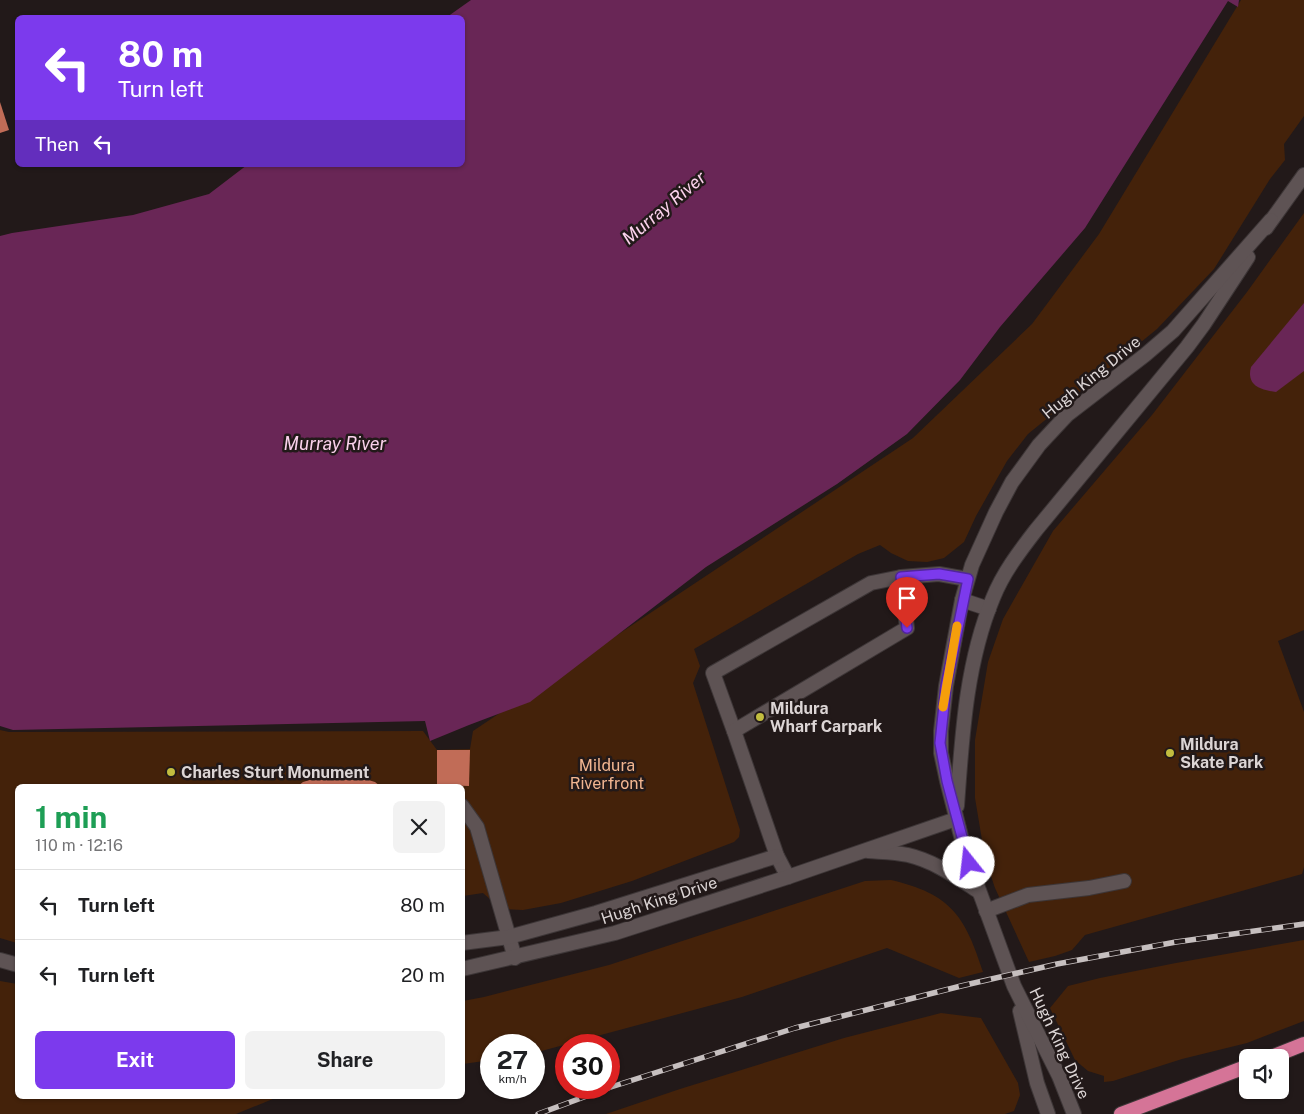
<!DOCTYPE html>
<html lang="en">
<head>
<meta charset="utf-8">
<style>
  :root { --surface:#fff; --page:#f2f2f2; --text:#202124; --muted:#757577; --line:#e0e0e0; --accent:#7c3aed }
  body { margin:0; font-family:"Public Sans",sans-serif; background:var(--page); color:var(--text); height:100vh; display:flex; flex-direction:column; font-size:19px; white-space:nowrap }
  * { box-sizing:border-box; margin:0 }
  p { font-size:16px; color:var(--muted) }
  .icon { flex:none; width:28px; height:28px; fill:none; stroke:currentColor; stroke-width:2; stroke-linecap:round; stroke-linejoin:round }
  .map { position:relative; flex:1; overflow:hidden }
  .side { position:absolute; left:15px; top:784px; width:450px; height:315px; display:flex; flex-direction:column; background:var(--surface); border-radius:8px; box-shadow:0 1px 4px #0004 }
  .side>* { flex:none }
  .banner { position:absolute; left:15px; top:15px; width:450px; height:152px; border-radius:8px; box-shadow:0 1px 4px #0004; background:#7c3aed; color:#fff; overflow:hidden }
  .fabs { position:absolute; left:1239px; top:1049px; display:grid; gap:10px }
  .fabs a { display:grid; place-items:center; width:50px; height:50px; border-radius:8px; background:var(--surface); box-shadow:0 1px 4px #0004; font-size:25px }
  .speed { position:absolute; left:480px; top:1034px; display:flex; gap:10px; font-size:25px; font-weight:700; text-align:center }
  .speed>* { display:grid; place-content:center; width:65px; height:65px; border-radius:50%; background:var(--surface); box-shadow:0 1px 4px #0004; line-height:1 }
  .speed small { font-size:12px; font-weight:400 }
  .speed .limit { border:8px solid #d22; background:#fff; color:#111 }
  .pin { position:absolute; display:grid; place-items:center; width:42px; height:42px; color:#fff; margin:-51px -21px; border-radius:50% 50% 50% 0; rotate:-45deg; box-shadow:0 0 5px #0007 }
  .pin .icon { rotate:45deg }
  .me { position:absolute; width:55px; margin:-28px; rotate:344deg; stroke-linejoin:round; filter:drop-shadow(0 0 4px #0008) }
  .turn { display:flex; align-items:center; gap:18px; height:105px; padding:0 20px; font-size:22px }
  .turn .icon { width:65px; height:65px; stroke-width:2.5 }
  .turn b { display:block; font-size:35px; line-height:42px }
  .then { display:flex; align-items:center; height:48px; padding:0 20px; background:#0003; gap:10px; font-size:19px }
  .round { display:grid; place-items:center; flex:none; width:52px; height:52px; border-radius:8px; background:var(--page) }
  .overview { display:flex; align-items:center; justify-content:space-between; height:85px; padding:0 20px }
  h1 { font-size:30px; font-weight:700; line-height:38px; color:#1e9e55 }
  .primary-button { display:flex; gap:10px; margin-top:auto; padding:10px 20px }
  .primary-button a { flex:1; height:58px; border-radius:8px; background:var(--accent); color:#fff; font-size:20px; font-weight:700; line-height:58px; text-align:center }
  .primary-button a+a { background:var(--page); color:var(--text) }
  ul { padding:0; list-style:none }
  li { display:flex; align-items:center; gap:15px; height:70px; padding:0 20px; border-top:1px solid var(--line) }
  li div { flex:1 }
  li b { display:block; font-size:19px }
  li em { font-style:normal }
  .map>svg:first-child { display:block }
</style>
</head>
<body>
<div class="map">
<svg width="1304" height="1114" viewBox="0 0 1304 1114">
  <rect width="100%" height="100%" fill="#221919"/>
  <g fill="#44220a">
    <polygon points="1241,0 1304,0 1304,116 1284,144 1285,160 1270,179 1214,269 1157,329 1028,434 1007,461 976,516 964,542 944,558 927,562 908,561 891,553 880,545 858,554 694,649 700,666 693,683 740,830 739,837 734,842 632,881 561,903 523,910 501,909 483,893 463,896 462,786 18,786 17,943 0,938 0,730 9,732 423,731 437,750 470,749 473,731 913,438 1032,324 1099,234"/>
    <polygon points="1304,213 1304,630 1278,641 1304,712 1304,867 1302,874 1085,935 1072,950 1055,956 1029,962 995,888 985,858 975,798 975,740 988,662 1003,619 1053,531 1152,415 1247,292"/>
    <path d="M 891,880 C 951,894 965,916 983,972 L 959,978 L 887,948 L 742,997 L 534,1053 L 534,1045 L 491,1045 L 491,1060 L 463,1064 L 463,1001 L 484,997 L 609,965 L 865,881 Z"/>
    <polygon points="1304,940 1304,1021 1247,1043 1182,1059 1113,1081 1104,1082 1104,1076 1088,1071 1075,1060 1050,1008 1068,986 1100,978 1176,963"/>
    <polygon points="0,981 17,984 18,1096 280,1096 236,1114 0,1114"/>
    <polygon points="941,1013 981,1018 1018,1083 1020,1095 1014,1111 1005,1114 606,1114 680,1089 844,1038"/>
  </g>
  <g fill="#692656">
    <polygon points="471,0 1239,0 1238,7 1228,1 1085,228 1000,327 960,380 907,434 837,484 706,567 530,702 469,725 430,741 425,721 13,730 0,726 0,236 12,233 133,215 209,194 247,165 462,165 462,18 447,17"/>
    <path d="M 1304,303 L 1304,371 L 1276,392 C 1261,390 1246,386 1251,367 Z"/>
  </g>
  <g fill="#c16c57">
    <polygon points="0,102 9,130 0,133"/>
    <polygon points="437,750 470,750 469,786 437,785"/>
    <polygon points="326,775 352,775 375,782 380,786 298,786 303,782"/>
  </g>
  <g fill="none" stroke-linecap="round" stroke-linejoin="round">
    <defs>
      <g id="service">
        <polyline points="734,731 713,673 871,583 901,577"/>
        <polyline points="462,806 477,827 515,958"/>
        <polyline points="788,877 777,856 734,731 907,628 901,577 939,574 967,579"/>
        <polyline points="986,911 1028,895 1089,888 1124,881"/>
        <polyline points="462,943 509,937 596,913 777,856"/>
      </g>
      <g id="minor">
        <polyline points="1266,228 1304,175"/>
        <polyline points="962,600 989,609"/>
        <path d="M 957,806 C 962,736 966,663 993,598 C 1003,573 1019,552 1036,530 L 1187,347 L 1204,324 L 1248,257"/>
        <path d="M 868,851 C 881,852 895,852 908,855 C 934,861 956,877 978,891"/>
        <polyline points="0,960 18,965"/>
        <polyline points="462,969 615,933 788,877 956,819"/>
        <polyline points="1020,1011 1037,1083 1048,1114"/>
        <polyline points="1074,1114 1059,1076 1014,986 965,852 947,781 941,753 941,731 946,686 962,600 972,565 996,512 1012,482 1039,445 1067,415 1145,355 1173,331 1271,220"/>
      </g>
      <g id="trunk">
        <polyline points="1269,1058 1304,1044"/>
        <polyline points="1121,1114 1248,1066"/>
      </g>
    </defs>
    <use href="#service" stroke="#3d3637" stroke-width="16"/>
    <use href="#minor" stroke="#3d3637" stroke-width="16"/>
    <use href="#trunk" stroke="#3d3637" stroke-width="16"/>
    <use href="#service" stroke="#5e5354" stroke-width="14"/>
    <use href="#minor" stroke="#5e5354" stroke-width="14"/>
    <use href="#trunk" stroke="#d57497" stroke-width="14"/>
    <defs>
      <polyline id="rail" points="538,1114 611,1087 795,1028 961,986 1057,964 1176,942 1304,924"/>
    </defs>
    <use href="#rail" stroke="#c6bfbf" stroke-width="5.5"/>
    <use href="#rail" stroke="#221919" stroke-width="4" stroke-dasharray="11" stroke-linecap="butt"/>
  </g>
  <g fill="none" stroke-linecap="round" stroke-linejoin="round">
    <defs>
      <polyline id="route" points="907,628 901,577 939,574 968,579 946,686 940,743 947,781 969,863"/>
    </defs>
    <use href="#route" stroke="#51269a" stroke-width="12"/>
    <use href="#route" stroke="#7c3aed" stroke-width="9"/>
    <polyline stroke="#f59e0b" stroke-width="9" points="943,707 957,626"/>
  </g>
  <g fill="#c2bd3f" stroke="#221919" stroke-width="2">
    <circle cx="760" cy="717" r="5"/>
    <circle cx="1170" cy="753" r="5"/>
    <circle cx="171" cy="772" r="5"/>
  </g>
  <g text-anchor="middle" stroke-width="5" stroke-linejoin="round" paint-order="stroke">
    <g font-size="16" fill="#dcd5d5" stroke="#221919">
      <text transform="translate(1091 377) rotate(-39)" y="6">Hugh King Drive</text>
      <text transform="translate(659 900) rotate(-18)" y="6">Hugh King Drive</text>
      <text transform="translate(1060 1043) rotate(65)" y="6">Hugh King Drive</text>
    </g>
    <g font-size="16" font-weight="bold" fill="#dcd5d5" stroke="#221919" text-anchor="start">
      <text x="770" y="714">Mildura<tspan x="770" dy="18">Wharf Carpark</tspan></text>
      <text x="1180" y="750">Mildura<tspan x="1180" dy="18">Skate Park</tspan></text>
      <text x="181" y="778">Charles Sturt Monument</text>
    </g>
    <g font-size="16" fill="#f2b691" stroke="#221919">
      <text x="607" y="771">Mildura<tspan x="607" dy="18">Riverfront</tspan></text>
    </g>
    <g font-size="18" font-style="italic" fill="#fbd2ec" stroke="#221919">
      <text transform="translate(664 208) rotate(-40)" y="6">Murray River</text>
      <text x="335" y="450">Murray River</text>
    </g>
  </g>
</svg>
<div class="fabs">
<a><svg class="icon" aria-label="sound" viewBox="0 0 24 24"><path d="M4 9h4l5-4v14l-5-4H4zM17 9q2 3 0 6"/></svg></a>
</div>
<div class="speed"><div>27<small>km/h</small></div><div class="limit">30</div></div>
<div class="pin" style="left:907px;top:628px;background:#d93025"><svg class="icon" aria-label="arrive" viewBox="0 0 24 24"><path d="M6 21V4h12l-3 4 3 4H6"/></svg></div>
<svg class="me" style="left:969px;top:863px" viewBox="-20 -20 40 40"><circle r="19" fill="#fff"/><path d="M0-13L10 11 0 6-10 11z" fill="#7c3aed"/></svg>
<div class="banner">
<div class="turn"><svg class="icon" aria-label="left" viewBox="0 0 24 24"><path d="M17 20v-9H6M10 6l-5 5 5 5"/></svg><div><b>80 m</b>Turn left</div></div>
<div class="then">Then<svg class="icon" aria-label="left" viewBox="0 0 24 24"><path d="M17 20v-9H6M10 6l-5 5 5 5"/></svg></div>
</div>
<section class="side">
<div class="overview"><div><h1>1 min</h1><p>110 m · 12:16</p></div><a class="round"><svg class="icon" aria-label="close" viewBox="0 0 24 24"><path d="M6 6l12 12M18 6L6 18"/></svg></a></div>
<ul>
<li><svg class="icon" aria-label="left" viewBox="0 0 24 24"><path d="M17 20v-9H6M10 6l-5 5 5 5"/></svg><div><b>Turn left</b></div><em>80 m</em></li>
<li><svg class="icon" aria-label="left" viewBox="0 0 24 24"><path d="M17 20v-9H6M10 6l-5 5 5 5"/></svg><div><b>Turn left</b></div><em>20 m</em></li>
</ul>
<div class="primary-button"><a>Exit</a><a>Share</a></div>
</section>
</div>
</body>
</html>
